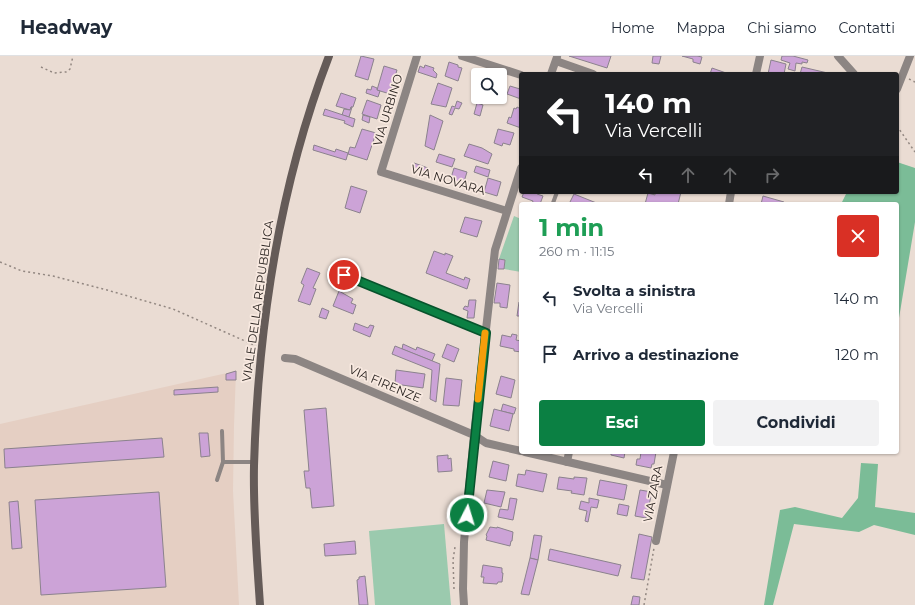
<!DOCTYPE html>
<html lang="it">
<head>
<meta charset="utf-8">
<style>
  :root { --surface:#fff; --page:#f2f2f3; --text:#1f2937; --muted:#747a83; --line:#e0e1e3; --accent:#0b8043 }
  body { margin:0; font-family:Montserrat,sans-serif; background:var(--page); color:var(--text); height:100vh; display:flex; flex-direction:column; font-size:15px; white-space:nowrap }
  * { box-sizing:border-box; margin:0 }
  p { font-size:13px; color:var(--muted) }
  .icon { flex:none; width:22px; height:22px; fill:none; stroke:currentColor; stroke-width:2; stroke-linecap:round; stroke-linejoin:round }
  .map { position:relative; flex:1; overflow:hidden }
  .drawer { position:absolute; left:519px; top:146px; width:380px; height:252px; display:flex; flex-direction:column; background:var(--surface); border-radius:4px; box-shadow:0 1px 3px #0004 }
  .drawer>* { flex:none }
  .guide { position:absolute; left:519px; top:16px; width:380px; height:122px; border-radius:4px; box-shadow:0 1px 3px #0004; background:#202124; color:#fff; overflow:hidden }
  .fabs { position:absolute; left:471px; top:12px; display:grid; gap:8px }
  .fabs a { display:grid; place-items:center; width:36px; height:36px; border-radius:4px; background:var(--surface); box-shadow:0 1px 3px #0004; font-size:20px }
  .pin { position:absolute; display:grid; place-items:center; width:34px; height:34px; color:#fff; margin:-17px; border:2px solid #fff; border-radius:50%; box-shadow:0 1px 4px #0007 }
  .me { position:absolute; width:44px; margin:-22px; rotate:5deg; stroke-linejoin:round; filter:drop-shadow(0 0 3px #0008) }
  .turn { display:flex; align-items:center; gap:14px; height:84px; padding:0 20px; font-size:18px }
  .turn .icon { width:52px; height:52px; stroke-width:2.5 }
  .turn b { display:block; font-size:28px; line-height:34px }
  .lanes { display:flex; align-items:center; height:38px; padding:0 20px; background:#0003; justify-content:center; gap:20px; direction:ltr }
  .lanes .off { opacity:.35 }
  .round { display:grid; place-items:center; flex:none; width:42px; height:42px; border-radius:4px; background:var(--page) }
  .head { display:flex; align-items:center; justify-content:space-between; height:68px; padding:0 20px }
  h1 { font-size:24px; font-weight:700; line-height:30px; color:#1e9e55 }
  .button { display:flex; gap:8px; margin-top:auto; padding:8px 20px }
  .button a { flex:1; height:46px; border-radius:4px; background:var(--accent); color:#fff; font-size:16px; font-weight:700; line-height:46px; text-align:center }
  .button a+a { background:var(--page); color:var(--text) }
  ul { padding:0; list-style:none }
  li { display:flex; align-items:center; gap:12px; height:56px; padding:0 20px }
  li div { flex:1 }
  li b { display:block; font-size:15px }
  li em { font-style:normal }
  header { display:flex; align-items:center; gap:24px; box-sizing:border-box; height:56px; padding:0 20px; background:var(--surface); border-bottom:1px solid var(--line) }
  header strong { font-size:19px }
  nav { display:flex; gap:22px; margin-inline-start:auto; font-size:14px }
  .map>svg:first-child { display:block }
</style>
</head>
<body>
<header>
<strong>Headway</strong>
<nav><a>Home</a><a>Mappa</a><a>Chi siamo</a><a>Contatti</a></nav>
</header>
<div class="map">
<svg width="915" height="549" viewBox="0 0 915 549">
  <rect width="100%" height="100%" fill="#eadcd3"/>
  <polygon fill="#e5cfc3" points="236,315 234,370 233,435 239,549 0,549 0,368"/>
  <g fill="#9bcaae">
    <polygon points="514,160 521,163 521,216 504,213 505,204 499,203"/>
    <polygon points="444,468 451,549 375,549 369,475"/>
  </g>
  <g fill="#7bbc97">
    <polygon points="897,106 915,112 915,166 897,274 897,148 841,148 847,136 897,136"/>
    <polygon points="861,407 878,408 875,451 915,457 915,479 874,469 859,476 794,468 773,549 764,549 780,454 795,451 842,462 858,442"/>
  </g>
  <g fill="#cca3d7" stroke="#8b828d">
    <polygon points="361,0 374,3 368,24 355,20"/>
    <polygon points="569,0 611,0 607,12"/>
    <polygon points="653,0 661,0 659,8 652,7"/>
    <polygon points="682,0 697,0 702,1 700,8 693,6 693,3"/>
    <polygon points="782,0 793,0 808,4 807,7 802,6 802,8 796,7 795,15 788,13 790,7 781,4"/>
    <polygon points="771,4 786,8 784,18 768,18"/>
    <polygon points="449,6 458,9 458,11 462,12 458,25 445,20"/>
    <polygon points="425,9 434,12 433,14 437,18 436,22 418,16 420,10 424,12"/>
    <polygon points="384,10 397,14 390,38 377,34"/>
    <polygon points="802,11 832,18 800,18"/>
    <polygon points="712,12 729,18 710,18"/>
    <polygon points="438,27 452,32 446,51 431,48"/>
    <polygon points="521,28 521,43 507,38 510,30 520,33"/>
    <polygon points="372,30 377,32 377,34 380,35 378,41 366,37 367,33 371,34"/>
    <polygon points="341,37 356,42 353,51 351,51 350,54 336,50"/>
    <polygon points="367,44 381,49 377,63 362,58"/>
    <polygon points="457,45 462,47 459,53 455,52 452,59 449,58 452,50 455,51"/>
    <polygon points="477,47 483,49 480,60 474,58"/>
    <polygon points="351,51 352,51 349,61 342,59 344,53 350,54"/>
    <polygon points="517,51 521,53 521,72 507,67 509,61 511,62 514,52 516,53"/>
    <polygon points="325,53 355,63 353,71 344,67 345,65 323,59"/>
    <polygon points="363,59 370,61 369,67 362,64"/>
    <polygon points="430,59 443,65 434,94 425,90"/>
    <polygon points="362,73 376,77 367,104 348,98 350,91 355,92"/>
    <polygon points="498,73 514,77 510,89 503,87 502,90 494,87"/>
    <polygon points="469,88 482,92 492,98 488,108 464,100"/>
    <polygon points="314,89 335,96 336,93 348,97 346,104 313,94"/>
    <polygon points="439,98 455,103 452,111 436,106"/>
    <polygon points="414,107 428,112 426,116 413,112"/>
    <polygon points="476,110 490,114 488,121 474,116"/>
    <polygon points="454,112 467,116 463,129 450,125"/>
    <polygon points="488,122 501,126 497,140 484,136"/>
    <polygon points="351,130 367,135 360,157 345,152"/>
    <polygon points="524,136 538,136 537,138 543,140 540,148 532,148 533,145 522,141"/>
    <polygon points="655,136 681,136 678,148 645,148 648,137 655,139"/>
    <polygon points="574,138 599,148 569,148"/>
    <polygon points="763,140 784,146 783,148 761,148"/>
    <polygon points="465,161 482,165 477,181 460,176"/>
    <polygon points="434,195 445,199 445,197 453,200 446,217 464,224 465,221 470,223 467,233 426,217"/>
    <polygon points="499,203 505,204 504,213 498,213"/>
    <polygon points="307,212 320,217 313,232 316,233 310,249 298,245 304,229 301,227"/>
    <polygon points="497,227 510,229 507,252 500,251 500,247 494,247"/>
    <polygon points="339,235 353,243 351,247 356,249 353,258 333,250"/>
    <polygon points="469,244 476,244 474,262 467,262 468,255 463,253 465,250 468,251"/>
    <polygon points="519,246 521,247 521,260 517,260"/>
    <polygon points="322,252 329,255 326,263 319,261"/>
    <polygon points="355,267 368,272 370,269 374,270 370,281 353,274"/>
    <polygon points="512,278 517,279 516,284 521,285 521,296 514,295 514,293 500,290 502,279 511,281"/>
    <polygon points="403,288 416,294 417,291 435,298 432,305 402,293"/>
    <polygon points="447,288 459,293 454,306 442,301"/>
    <polygon points="395,290 440,308 436,346 430,343 432,314 392,298"/>
    <polygon points="396,314 425,318 423,332 395,328"/>
    <polygon points="236,315 236,324 226,324 226,318"/>
    <polygon points="501,320 515,324 511,342 496,338"/>
    <polygon points="446,322 462,324 459,350 443,349"/>
    <polygon points="218,331 218,336 174,339 174,334"/>
    <polygon points="503,348 516,352 514,358 501,355"/>
    <polygon points="326,352 334,450 312,452 310,432 306,432 304,415 309,415 304,354"/>
    <polygon points="494,353 513,358 509,375 490,370"/>
    <polygon points="199,377 208,377 210,400 201,401"/>
    <polygon points="162,382 164,401 5,412 4,393"/>
    <polygon points="611,396 625,396 624,402 611,399"/>
    <polygon points="641,396 656,396 654,408 652,408 651,412 636,409 637,403 640,403"/>
    <polygon points="448,399 448,403 451,402 452,415 438,416 437,400"/>
    <polygon points="493,405 509,409 506,425 489,421"/>
    <polygon points="526,414 547,418 543,436 516,430 518,418 525,419"/>
    <polygon points="559,421 574,423 574,421 587,422 584,439 571,437 572,435 557,433"/>
    <polygon points="600,424 627,429 624,444 597,439"/>
    <polygon points="487,434 505,436 501,451 484,447"/>
    <polygon points="640,434 652,436 646,462 635,460"/>
    <polygon points="159,436 166,531 41,539 35,444"/>
    <polygon points="510,442 517,443 513,464 498,461 500,453 508,454"/>
    <polygon points="589,442 599,444 597,452 591,451 588,466 585,465 587,455 579,453 581,445 589,447"/>
    <polygon points="18,445 22,492 12,493 9,446"/>
    <polygon points="619,448 629,450 627,460 617,458"/>
    <polygon points="490,471 497,472 497,471 513,476 512,485 511,485 510,490 486,484 487,480 486,479"/>
    <polygon points="639,478 652,481 644,524 631,522"/>
    <polygon points="534,479 542,480 538,504 530,502"/>
    <polygon points="355,485 356,498 325,500 324,488"/>
    <polygon points="550,493 621,509 618,520 548,504"/>
    <polygon points="530,502 538,504 529,539 521,538"/>
    <polygon points="483,509 502,512 502,517 503,517 502,526 498,526 497,528 483,527 484,521 481,521"/>
    <polygon points="365,520 368,549 359,549 357,524 359,523 359,521"/>
    <polygon points="633,540 640,541 639,549 631,549"/>
  </g>
  <g fill="none" stroke-linecap="round" stroke-linejoin="round">
    <g stroke="#928781" stroke-width="1.5" stroke-dasharray="2 3" stroke-linecap="butt">
      <polyline points="41,11 54,17 66,16 70,13 73,0"/>
      <polyline points="909,23 915,26"/>
      <polyline points="897,70 915,96"/>
      <polyline points="0,206 22,215 53,220 107,234 173,253 254,289"/>
      <polyline points="454,533 453,504 455,491"/>
      <polyline points="644,549 654,492"/>
    </g>
    <g stroke="#8c8583" stroke-width="4">
      <polyline points="553,147 557,136"/>
      <polyline points="222,375 223,406"/>
      <polyline points="217,424 223,406 254,406"/>
    </g>
    <g stroke="#8c8583" stroke-width="8">
      <polyline points="417,0 381,116 507,155"/>
      <polyline points="462,0 521,19"/>
      <polyline points="838,0 854,18"/>
      <polyline points="556,5 593,18"/>
      <polyline points="551,18 557,1"/>
      <polyline points="756,18 760,0"/>
      <polyline points="897,33 910,0"/>
      <polyline points="729,148 731,136"/>
      <polyline points="344,219 486,277"/>
      <polyline points="285,302 295,303 474,379 486,387 521,395"/>
      <polyline points="525,396 667,429"/>
      <polyline points="567,406 569,396"/>
      <polyline points="656,485 674,396"/>
      <polyline points="464,549 463,533 464,486 474,379 495,194 521,112"/>
    </g>
    <path stroke="#655b58" stroke-width="8" d="M 260,549 C 257,503 253,457 254,410 C 258,271 279,130 329,0"/>
  </g>
  <g fill="none" stroke-linecap="round" stroke-linejoin="round">
    <defs>
      <polyline id="route" points="344,219 486,277 467,459"/>
    </defs>
    <use href="#route" stroke="#07532c" stroke-width="10"/>
    <use href="#route" stroke="#0b8043" stroke-width="7"/>
    <polyline stroke="#f59e0b" stroke-width="7" points="478,343 485,277"/>
  </g>
  <g text-anchor="middle" stroke-width="3.5" stroke-linejoin="round" paint-order="stroke">
    <g font-size="12" fill="#251f1c" stroke="#f8e9e0">
      <text transform="translate(388 54) rotate(-73)" y="4">VIA URBINO</text>
      <text transform="translate(448 124) rotate(17)" y="4">VIA NOVARA</text>
      <text transform="translate(258 245) rotate(-82)" y="4">VIALE DELLA REPUBBLICA</text>
      <text transform="translate(385 328) rotate(23)" y="4">VIA FIRENZE</text>
      <text transform="translate(653 438) rotate(-79)" y="4">VIA ZARA</text>
    </g>
  </g>
</svg>
<div class="fabs">
<a><svg class="icon" aria-label="search" viewBox="0 0 24 24"><circle cx="10" cy="10" r="6"/><path d="M15 15l6 6"/></svg></a>
</div>
<div class="pin" style="left:344px;top:219px;background:#d93025"><svg class="icon" aria-label="arrive" viewBox="0 0 24 24"><path d="M6 21V4h12l-3 4 3 4H6"/></svg></div>
<svg class="me" style="left:467px;top:459px" viewBox="-20 -20 40 40"><circle r="17" fill="#0b8043" stroke="#fff" stroke-width="3"/><path d="M0-11L8 9 0 5-8 9z" fill="#fff"/></svg>
<div class="guide">
<div class="turn"><svg class="icon" aria-label="left" viewBox="0 0 24 24"><path d="M17 20v-9H6M10 6l-5 5 5 5"/></svg><div><b>140 m</b>Via Vercelli</div></div>
<div class="lanes"><svg class="icon" aria-label="left" viewBox="0 0 24 24"><path d="M17 20v-9H6M10 6l-5 5 5 5"/></svg><svg class="icon off" aria-label="ahead" viewBox="0 0 24 24"><path d="M12 20V5M6 11l6-6 6 6"/></svg><svg class="icon off" aria-label="ahead" viewBox="0 0 24 24"><path d="M12 20V5M6 11l6-6 6 6"/></svg><svg class="icon off" aria-label="right" viewBox="0 0 24 24"><path d="M7 20v-9h11M14 6l5 5-5 5"/></svg></div>
</div>
<section class="drawer">
<div class="head"><div><h1>1 min</h1><p>260 m · 11:15</p></div><a class="round" style="background:#d93025;color:#fff"><svg class="icon" aria-label="close" viewBox="0 0 24 24"><path d="M6 6l12 12M18 6L6 18"/></svg></a></div>
<ul>
<li><svg class="icon" aria-label="left" viewBox="0 0 24 24"><path d="M17 20v-9H6M10 6l-5 5 5 5"/></svg><div><b>Svolta a sinistra</b><p>Via Vercelli</p></div><em>140 m</em></li>
<li><svg class="icon" aria-label="arrive" viewBox="0 0 24 24"><path d="M6 21V4h12l-3 4 3 4H6"/></svg><div><b>Arrivo a destinazione</b></div><em>120 m</em></li>
</ul>
<div class="button"><a>Esci</a><a>Condividi</a></div>
</section>
</div>
</body>
</html>
